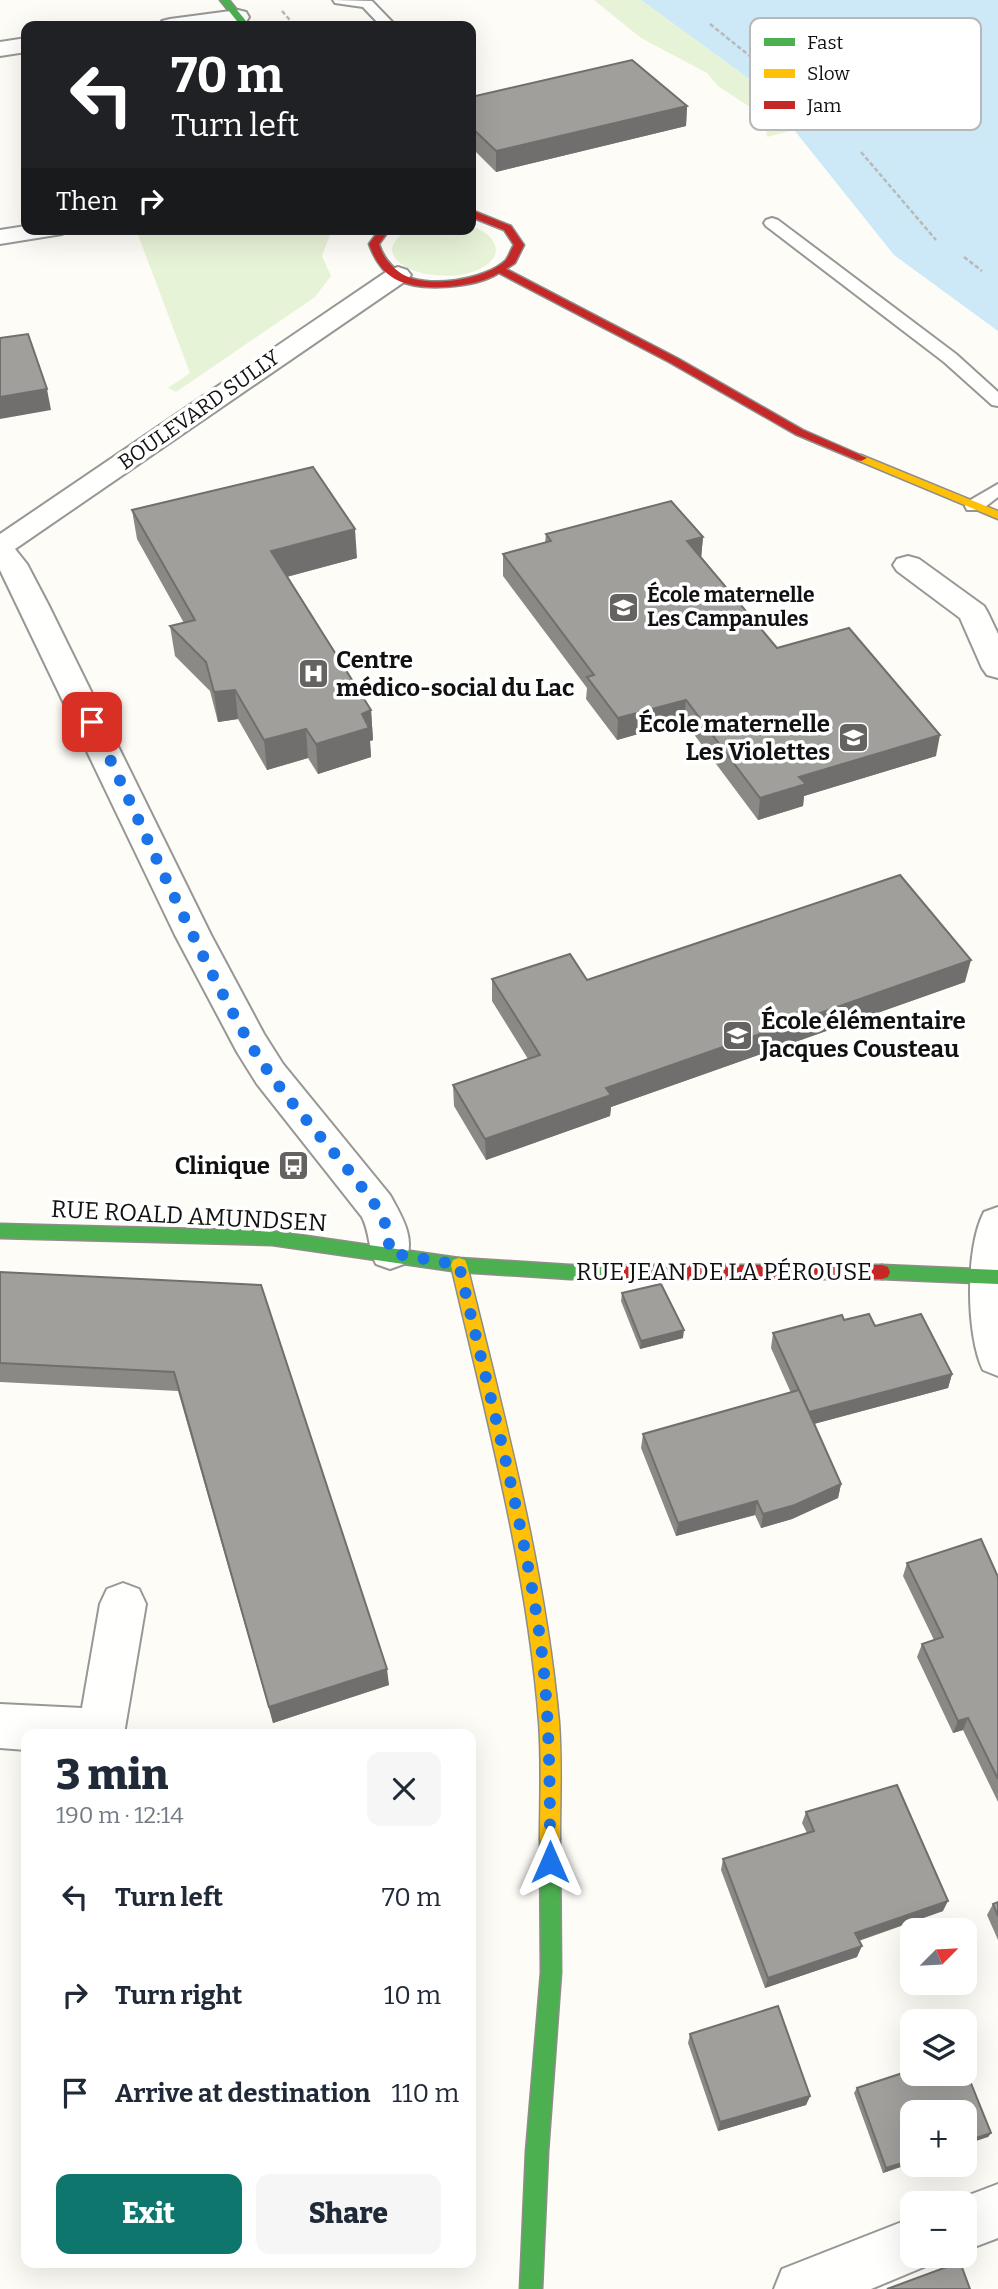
<!DOCTYPE html>
<html lang="en">
<head>
<meta charset="utf-8">
<style>
  :root { --surface:#fff; --page:#f6f6f7; --text:#1f2937; --muted:#747a83; --accent:#0f766e }
  body { margin:0; font-family:Bitter,serif; background:var(--page); color:var(--text); height:100vh; display:flex; flex-direction:column; font-size:26px; white-space:nowrap }
  * { box-sizing:border-box; margin:0 }
  p { font-size:23px; color:var(--muted) }
  .icon { flex:none; width:38px; height:38px; fill:none; stroke:currentColor; stroke-width:2; stroke-linecap:round; stroke-linejoin:round }
  .map { position:relative; flex:1; overflow:hidden }
  .drawer { position:absolute; left:21px; top:1729px; width:455px; height:539px; display:flex; flex-direction:column; background:var(--surface); border-radius:14px; box-shadow:0 7px 28px #0002 }
  .drawer>* { flex:none }
  .guide { position:absolute; left:21px; top:21px; width:455px; height:214px; border-radius:14px; box-shadow:0 7px 28px #0002; background:#202124; color:#fff; overflow:hidden }
  .needle { width:46px; rotate:66deg }
  .controls { position:absolute; left:900px; top:1918px; display:grid; gap:14px }
  .controls a { display:grid; place-items:center; width:77px; height:77px; border-radius:14px; background:var(--surface); box-shadow:0 7px 28px #0002; font-size:35px }
  .pin { position:absolute; display:grid; place-items:center; width:60px; height:60px; color:#fff; margin:-30px; border-radius:14px; box-shadow:0 4px 10px #0006 }
  .me { position:absolute; width:77px; margin:-38px; rotate:0deg; stroke-linejoin:round; filter:drop-shadow(0 0 5px #0008) }
  .turn { display:flex; align-items:center; gap:24px; height:147px; padding:0 35px; font-size:32px }
  .turn .icon { width:91px; height:91px; stroke-width:2.5 }
  .turn b { display:block; font-size:49px; line-height:60px }
  .then { display:flex; align-items:center; height:66px; padding:0 35px; background:#0003; gap:14px; font-size:26px }
  .round { display:grid; place-items:center; flex:none; width:74px; height:74px; border-radius:14px; background:var(--page) }
  .head { display:flex; align-items:center; justify-content:space-between; height:119px; padding:0 35px }
  h1 { font-size:42px; font-weight:800; line-height:52px }
  .primary-button { display:flex; gap:14px; margin-top:auto; padding:14px 35px }
  .primary-button a { flex:1; height:80px; border-radius:14px; background:var(--accent); color:#fff; font-size:28px; font-weight:800; line-height:80px; text-align:center }
  .primary-button a+a { background:var(--page); color:var(--text) }
  ul { padding:0; list-style:none }
  li { display:flex; align-items:center; gap:21px; height:98px; padding:0 35px }
  li div { flex:1 }
  li b { display:block; font-size:26px }
  li em { font-style:normal }
  .map>svg:first-child { display:block }
</style>
</head>
<body>
<div class="map">
<svg width="998" height="2289" viewBox="0 0 998 2289">
  <rect width="100%" height="100%" fill="#fdfcf7"/>
  <g fill="#e7f3d7">
    <polygon points="594,0 641,0 759,86 794,130 767,137 765,124 753,109 718,86 707,73 641,38"/>
    <path d="M 471,226 C 505,238 504,263 469,273 C 455,277 441,276 427,274 C 411,272 379,257 398,238 C 401,234 407,230 411,229 C 430,226 452,229 471,229 Z"/>
    <polygon points="156,229 332,229 322,256 331,276 315,297 176,392 168,388 190,373 137,232"/>
  </g>
  <polygon fill="#cde8f7" points="641,0 998,0 998,331 894,255 759,86"/>
  <g fill="none" stroke-linecap="round" stroke-linejoin="round">
    <defs>
      <g id="lane">
        <polygon points="333,0 372,1 396,26 381,26 363,7 335,3"/>
        <polygon points="772,218 778,220 956,354 998,392 998,406 992,405 944,362 766,226 764,223 766,220"/>
        <polygon points="998,484 998,497 981,510 967,510 965,506 967,502"/>
      </g>
      <g id="street">
        <polygon points="238,10 246,12 249,17 246,22 217,26 159,26 162,21 170,19"/>
        <polygon points="26,38 26,52 0,56 0,42"/>
        <polygon points="26,226 26,229 65,229 62,234 0,244 0,230"/>
        <path d="M 398,267 L 407,270 L 411,275 L 407,280 L 15,549 L 27,564 L 48,604 L 211,935 L 264,1034 L 283,1064 L 390,1195 C 402,1217 417,1240 404,1264 L 390,1269 L 376,1264 C 368,1249 370,1232 362,1217 L 257,1084 L 237,1052 L 175,935 L 0,570 L 0,534 L 389,270 Z"/>
        <polygon points="908,556 919,559 984,606 988,613 998,634 998,678 987,675 982,668 960,618 897,571 893,565 897,559"/>
        <path d="M 998,1207 L 998,1376 L 983,1370 C 966,1335 965,1248 984,1212 Z"/>
        <polygon points="123,1583 139,1589 146,1604 124,1734 26,1734 26,1750 0,1748 0,1704 82,1708 100,1604 107,1589"/>
        <polygon points="998,2184 998,2238 964,2251 964,2203 948,2203"/>
        <polygon points="912,2218 912,2256 935,2256 931,2264 871,2289 774,2289 782,2269"/>
      </g>
      <g id="fast">
        <polygon points="220,0 229,0 250,26 241,26"/>
        <polygon points="0,1224 272,1231 459,1258 570,1265 630,1265 636,1267 638,1272 636,1277 630,1279 570,1279 459,1272 272,1245 0,1238"/>
        <polygon points="882,1265 998,1270 998,1284 882,1279 876,1277 874,1272 876,1267"/>
        <polygon points="550,1829 557,1832 560,1839 561,1973 548,2152 542,2289 520,2289 526,2152 541,1973 540,1839 543,1832"/>
      </g>
      <g id="slow">
        <polygon points="861,455 998,511 998,519 857,460 855,458"/>
        <path d="M 459,1258 L 465,1260 L 467,1265 C 504,1416 545,1567 559,1722 C 562,1761 560,1800 560,1839 L 557,1846 L 550,1849 L 543,1846 L 540,1839 C 540,1800 542,1761 539,1722 C 527,1567 486,1416 451,1265 L 453,1260 Z"/>
      </g>
      <g id="jam">
        <path d="M 471,210 L 511,226 L 524,245 L 515,263 L 506,269 L 677,358 L 803,430 L 867,458 L 861,461 L 857,460 L 795,434 L 669,362 L 499,273 C 475,288 420,293 395,279 C 381,271 374,258 369,244 L 380,229 L 390,229 L 379,244 C 383,257 390,266 402,274 C 426,289 486,280 506,260 C 509,256 511,249 514,245 L 504,230 L 471,217 Z"/>
        <polygon points="630,1265 882,1265 888,1267 890,1272 888,1277 882,1279 630,1279 624,1277 622,1272 624,1267"/>
      </g>
    </defs>
    <use href="#lane" stroke="#979795" stroke-width="4"/>
    <use href="#street" stroke="#979795" stroke-width="4"/>
    <use href="#fast" stroke="#8e8d8b" stroke-width="3"/>
    <use href="#slow" stroke="#8e8d8b" stroke-width="3"/>
    <use href="#jam" stroke="#8e8d8b" stroke-width="3"/>
    <g stroke="#b9b9b8" stroke-width="2.5" stroke-dasharray="4.5 2.5" stroke-linecap="butt">
      <polyline points="282,11 295,26"/>
      <polyline points="710,24 766,69"/>
      <polyline points="861,152 936,240"/>
      <polyline points="964,257 982,271"/>
    </g>
    <use href="#lane" fill="#fffffe" fill-rule="evenodd"/>
    <use href="#street" fill="#fffffe" fill-rule="evenodd"/>
    <use href="#fast" fill="#4caf50" fill-rule="evenodd"/>
    <use href="#slow" fill="#ffc107" fill-rule="evenodd"/>
    <use href="#jam" fill="#c62828" fill-rule="evenodd"/>
  </g>
  <g fill="#8a8986">
    <polygon points="471,97 687,106 686,126 496,172 471,147"/>
    <polygon points="132,510 357,558 287,577 371,710 373,740 370,741 371,757 318,774 308,758 267,770 238,719 218,722 210,691 175,656 170,626 184,623 137,539"/>
    <polygon points="546,534 703,537 701,558 777,648 936,756 804,796 803,806 758,820 684,721 617,740 586,699 587,688 503,576 503,554 545,543"/>
    <polygon points="492,979 587,980 965,982 611,1107 610,1116 486,1160 454,1106 453,1085 528,1059 492,1001"/>
    <polygon points="0,1272 261,1285 389,1685 273,1723 178,1391 0,1382"/>
    <polygon points="622,1293 683,1338 640,1349 621,1301"/>
    <polygon points="844,1320 875,1326 952,1374 948,1388 814,1424 841,1484 838,1498 792,1519 761,1528 755,1515 676,1536 641,1448 643,1434 791,1393 771,1348 773,1333"/>
    <polygon points="907,1563 998,1577 998,1802 963,1730 953,1733 917,1657 922,1644 934,1640 903,1576"/>
    <polygon points="806,1812 943,1911 859,1941 857,1957 765,1988 721,1870 723,1859 807,1833 802,1823"/>
    <polygon points="998,1902 998,1940 987,1915 993,1904"/>
    <polygon points="690,2034 810,2096 806,2105 718,2131 688,2043"/>
    <polygon points="857,2088 991,2133 988,2137 912,2112 912,2163 883,2173 854,2093"/>
  </g>
  <g fill="#716f6d">
    <polygon points="687,106 686,126 496,172 496,151"/>
    <polygon points="47,389 51,410 0,419 0,397"/>
    <polygon points="355,529 357,558 274,580 271,551"/>
    <polygon points="703,537 701,559 687,541"/>
    <polygon points="235,690 238,719 218,722 214,692"/>
    <polygon points="686,700 684,721 617,740 618,718"/>
    <polygon points="371,710 373,740 370,741 371,757 318,774 316,744 362,714"/>
    <polygon points="306,729 308,758 267,770 264,740"/>
    <polygon points="940,735 936,756 804,796 803,806 758,820 760,798 799,777"/>
    <polygon points="971,960 965,982 611,1107 610,1116 486,1160 485,1139 606,1088"/>
    <polygon points="684,1330 683,1338 640,1349 641,1341"/>
    <polygon points="952,1374 948,1388 806,1426 809,1412"/>
    <polygon points="841,1484 838,1498 792,1519 761,1528 763,1514"/>
    <polygon points="757,1501 755,1515 676,1536 678,1523"/>
    <polygon points="387,1669 389,1685 273,1723 269,1707"/>
    <polygon points="968,1718 963,1730 953,1733 958,1721"/>
    <polygon points="948,1901 943,1911 851,1943 855,1933"/>
    <polygon points="862,1946 857,1957 765,1988 768,1978"/>
    <polygon points="810,2096 806,2105 718,2131 720,2122"/>
    <polygon points="991,2133 988,2137 964,2145 964,2142"/>
    <polygon points="912,2160 912,2163 883,2173 886,2168"/>
  </g>
  <g fill="#a19f9c" stroke="#716f6d" stroke-width="2">
    <polygon points="632,60 687,106 496,151 471,127 471,97"/>
    <polygon points="28,334 47,389 0,397 0,338"/>
    <polygon points="313,467 355,529 271,551 371,710 362,714 369,728 316,744 306,729 264,740 235,690 214,692 206,662 170,626 195,620 132,510"/>
    <polygon points="671,501 703,537 687,541 777,648 849,628 940,735 799,777 806,784 760,798 686,700 618,718 587,677 594,675 503,554 551,541 546,534"/>
    <polygon points="900,875 971,960 606,1088 611,1095 485,1139 453,1085 540,1055 492,979 570,954 587,980"/>
    <polygon points="0,1272 261,1285 387,1669 269,1707 174,1372 0,1363"/>
    <polygon points="661,1284 684,1330 641,1341 622,1293"/>
    <polygon points="869,1314 875,1326 921,1314 952,1374 809,1412 773,1333 842,1315 844,1320"/>
    <polygon points="799,1390 841,1484 795,1505 763,1514 757,1501 678,1523 643,1434"/>
    <polygon points="981,1539 998,1577 998,1779 968,1718 958,1721 922,1644 943,1637 907,1563"/>
    <polygon points="897,1785 948,1901 855,1933 862,1946 768,1978 723,1859 814,1831 806,1812"/>
    <polygon points="998,1902 998,1916 993,1904"/>
    <polygon points="778,2006 810,2096 720,2122 690,2034"/>
    <polygon points="964,2066 991,2133 964,2142 964,2112 912,2112 912,2160 886,2168 857,2088 912,2070 912,2074 964,2074"/>
    <polygon points="960,2262 970,2289 887,2289"/>
  </g>
  <g fill="none" stroke-linecap="round" stroke-linejoin="round">
    <path stroke="#1a73e8" stroke-width="12" stroke-dasharray="0 21.6" d="M 92,722 C 144,828 190,939 249,1042 C 284,1101 336,1150 376,1206 L 387,1227 L 390,1253 L 459,1265 C 486,1382 518,1499 537,1618 C 550,1699 550,1780 550,1862"/>
  </g>
  <defs>
    <symbol id="school-square" viewBox="-11 -11 22 22"><rect x="-9" y="-9" width="18" height="18" rx="4" fill="#646362" stroke="#fff"/><path d="M0-5L7-2L0 1L-7-2ZM-4 1L0 2.5L4 1V4Q0 6-4 4Z" fill="#fff"/></symbol>
    <symbol id="hospital-square" viewBox="-11 -11 22 22"><rect x="-9" y="-9" width="18" height="18" rx="4" fill="#646362" stroke="#fff"/><path d="M-5-5h3v3.5h4V-5h3V5h-3V1.5h-4V5h-3Z" fill="#fff"/></symbol>
    <symbol id="bus-square" viewBox="-11 -11 22 22"><rect x="-9" y="-9" width="18" height="18" rx="4" fill="#646362" stroke="#fff"/><path d="M-5-6H5V4H4V6H2V4H-2V6H-4V4H-5ZM-3.5-4V0h7V-4ZM-3.5 1.2v1.5H-2V1.2ZM2 1.2v1.5H3.5V1.2Z" fill="#fff"/></symbol>
  </defs>
  <g fill-rule="evenodd">
    <use href="#school-square" x="606" y="590" width="35" height="35"/>
    <use href="#hospital-square" x="296" y="656" width="35" height="35"/>
    <use href="#school-square" x="836" y="720" width="35" height="35"/>
    <use href="#school-square" x="720" y="1018" width="35" height="35"/>
    <use href="#bus-square" x="276" y="1148" width="35" height="35"/>
  </g>
  <g text-anchor="middle" stroke-width="7" stroke-linejoin="round" paint-order="stroke">
    <g font-size="21" fill="#111" stroke="#fff">
      <text transform="translate(199 410) rotate(-35)" y="7">BOULEVARD SULLY</text>
    </g>
    <g font-size="21" font-weight="bold" fill="#111" stroke="#fff" text-anchor="start">
      <text x="647" y="602">École maternelle<tspan x="647" dy="24">Les Campanules</tspan></text>
    </g>
    <g font-size="24" font-weight="bold" fill="#111" stroke="#fff" text-anchor="start">
      <text x="336" y="668">Centre<tspan x="336" dy="28">médico-social du Lac</tspan></text>
      <text x="830" y="732" text-anchor="end">École maternelle<tspan x="830" dy="28">Les Violettes</tspan></text>
      <text x="761" y="1029">École élémentaire<tspan x="761" dy="28">Jacques Cousteau</tspan></text>
      <text x="270" y="1174" text-anchor="end">Clinique</text>
    </g>
    <g font-size="24" fill="#111" stroke="#fff">
      <text transform="translate(189 1216) rotate(3)" y="8">RUE ROALD AMUNDSEN</text>
      <text x="724" y="1280">RUE JEAN DE LA PÉROUSE</text>
    </g>
  </g>
  <rect x="750" y="18" width="231" height="112" rx="10" fill="#fff" stroke="#b8b8b8" stroke-width="2"/>
  <rect x="764" y="38" width="31" height="8" fill="#4caf50"/>
  <rect x="764" y="69" width="31" height="9" fill="#ffc107"/>
  <rect x="764" y="101" width="31" height="8" fill="#c62828"/>
  <g font-size="19" fill="#111">
    <text x="807" y="49">Fast</text>
    <text x="807" y="80">Slow</text>
    <text x="807" y="112">Jam</text>
  </g>
</svg>
<div class="controls">
<a><svg class="needle" viewBox="-14 -14 28 28"><path d="M0-13l5 13h-10z" fill="#e53935"/><path d="M0 13l5-13h-10z" fill="#747a83"/></svg></a>
<a><svg class="icon" aria-label="layers" viewBox="0 0 24 24"><path d="M12 4l9 5-9 5-9-5zM3 14l9 5 9-5"/></svg></a>
<a>+</a>
<a>−</a>
</div>
<div class="pin" style="left:92px;top:722px;background:#d93025"><svg class="icon" aria-label="arrive" viewBox="0 0 24 24"><path d="M6 21V4h12l-3 4 3 4H6"/></svg></div>
<svg class="me" style="left:550px;top:1862px" viewBox="-20 -20 40 40"><path d="M0-17L14 15 0 8-14 15z" fill="#1a73e8" stroke="#fff" stroke-width="4"/></svg>
<div class="guide">
<div class="turn"><svg class="icon" aria-label="left" viewBox="0 0 24 24"><path d="M17 20v-9H6M10 6l-5 5 5 5"/></svg><div><b>70 m</b>Turn left</div></div>
<div class="then">Then<svg class="icon" aria-label="right" viewBox="0 0 24 24"><path d="M7 20v-9h11M14 6l5 5-5 5"/></svg></div>
</div>
<section class="drawer">
<div class="head"><div><h1>3 min</h1><p>190 m · 12:14</p></div><a class="round"><svg class="icon" aria-label="close" viewBox="0 0 24 24"><path d="M6 6l12 12M18 6L6 18"/></svg></a></div>
<ul>
<li><svg class="icon" aria-label="left" viewBox="0 0 24 24"><path d="M17 20v-9H6M10 6l-5 5 5 5"/></svg><div><b>Turn left</b></div><em>70 m</em></li>
<li><svg class="icon" aria-label="right" viewBox="0 0 24 24"><path d="M7 20v-9h11M14 6l5 5-5 5"/></svg><div><b>Turn right</b></div><em>10 m</em></li>
<li><svg class="icon" aria-label="arrive" viewBox="0 0 24 24"><path d="M6 21V4h12l-3 4 3 4H6"/></svg><div><b>Arrive at destination</b></div><em>110 m</em></li>
</ul>
<div class="primary-button"><a>Exit</a><a>Share</a></div>
</section>
</div>
</body>
</html>
